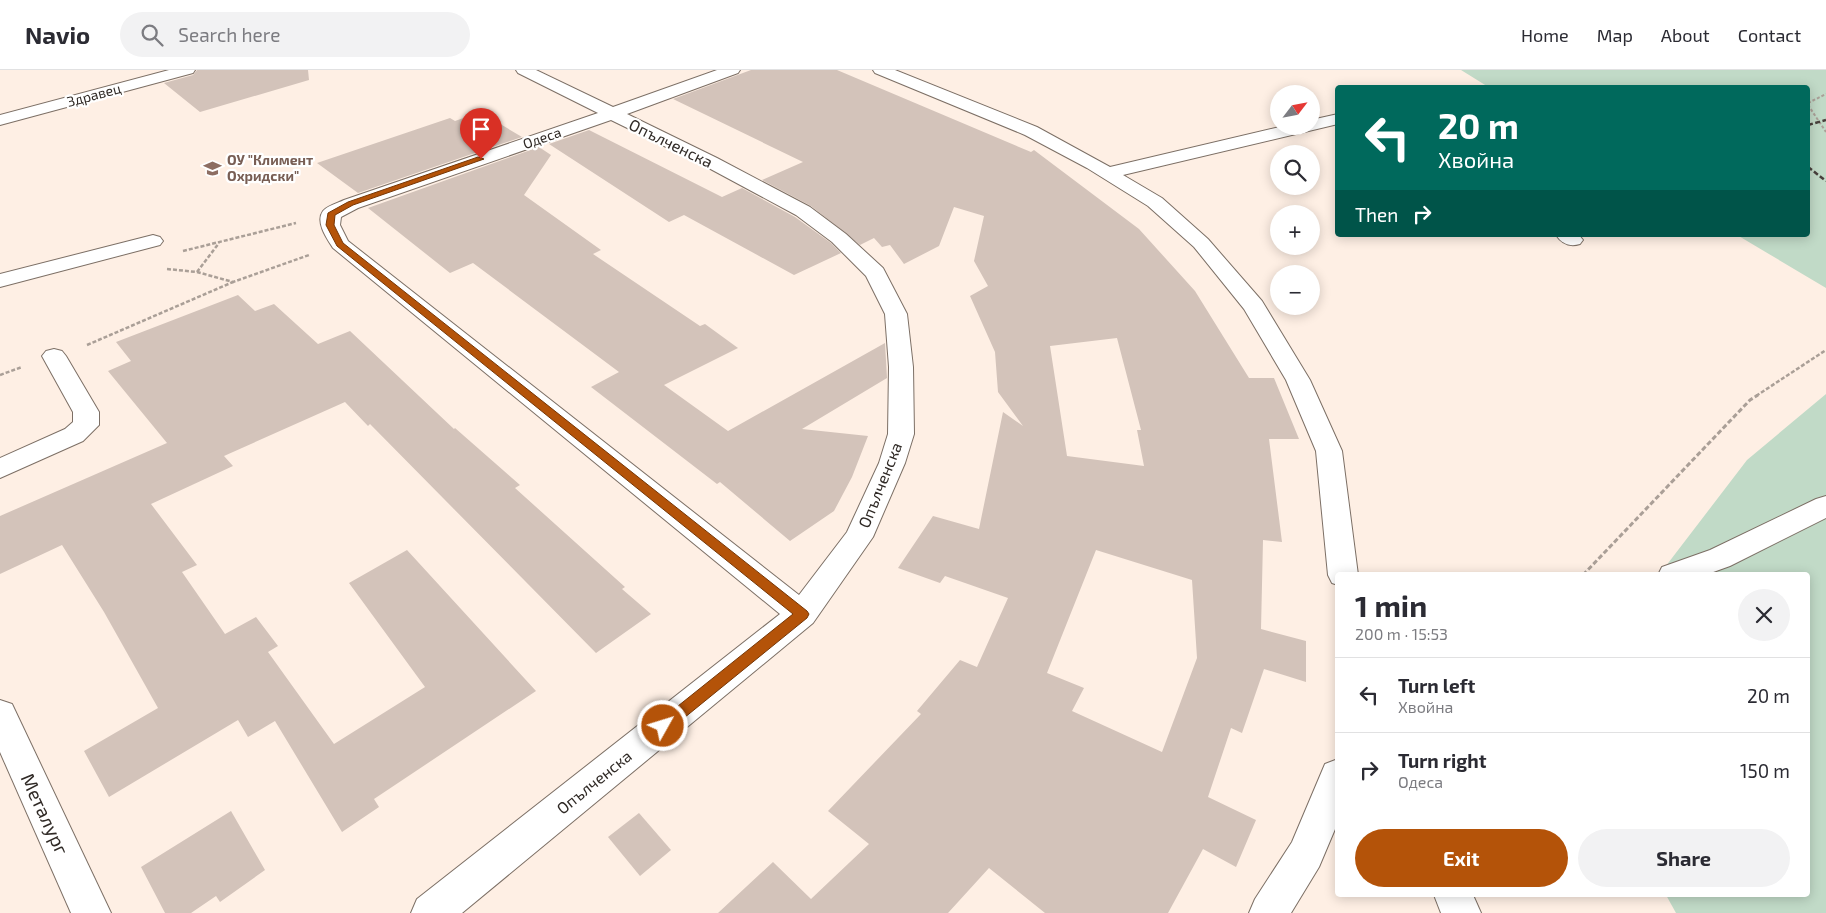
<!DOCTYPE html>
<html lang="en">
<head>
<meta charset="utf-8">
<style>
  :root { --surface:#fff; --page:#f2f2f3; --text:#2b2b33; --muted:#7c7c81; --line:#e1e1e2; --accent:#b45309 }
  body { margin:0; font-family:"Exo 2",sans-serif; background:var(--page); color:var(--text); height:100vh; display:flex; flex-direction:column; font-size:19px; white-space:nowrap }
  * { box-sizing:border-box; margin:0 }
  p { font-size:16px; color:var(--muted) }
  .icon { flex:none; width:28px; height:28px; fill:none; stroke:currentColor; stroke-width:2; stroke-linecap:round; stroke-linejoin:round }
  .map { position:relative; flex:1; overflow:hidden }
  .side { position:absolute; left:1335px; top:502px; width:475px; height:325px; display:flex; flex-direction:column; background:var(--surface); border-radius:5px; box-shadow:0 2px 12px #0003 }
  .side>* { flex:none }
  .banner { position:absolute; left:1335px; top:15px; width:475px; height:152px; border-radius:5px; box-shadow:0 2px 12px #0003; background:#00695c; color:#fff; overflow:hidden }
  .needle { width:32px; rotate:58deg }
  .tools { position:absolute; left:1270px; top:15px; display:grid; gap:10px }
  .tools a { display:grid; place-items:center; width:50px; height:50px; border-radius:50%; background:var(--surface); box-shadow:0 2px 12px #0003; font-size:25px }
  .pin { position:absolute; display:grid; place-items:center; width:42px; height:42px; color:#fff; margin:-51px -21px; border-radius:50% 50% 50% 0; rotate:-45deg; box-shadow:0 0 5px #0007 }
  .pin .icon { rotate:45deg }
  .me { position:absolute; width:55px; margin:-28px; rotate:51deg; stroke-linejoin:round; filter:drop-shadow(0 0 4px #0008) }
  .turn { display:flex; align-items:center; gap:18px; height:105px; padding:0 20px; font-size:22px }
  .turn .icon { width:65px; height:65px; stroke-width:2.5 }
  .turn b { display:block; font-size:35px; line-height:42px }
  .then { display:flex; align-items:center; height:48px; padding:0 20px; background:#0003; gap:10px; font-size:19px }
  .round { display:grid; place-items:center; flex:none; width:52px; height:52px; border-radius:26px; background:var(--page) }
  .summary { display:flex; align-items:center; justify-content:space-between; height:85px; padding:0 20px }
  h1 { font-size:30px; font-weight:700; line-height:38px }
  .action { display:flex; gap:10px; margin-top:auto; padding:10px 20px }
  .action a { flex:1; height:58px; border-radius:30px; background:var(--accent); color:#fff; font-size:20px; font-weight:700; line-height:58px; text-align:center }
  .action a+a { background:var(--page); color:var(--text) }
  ul { padding:0; list-style:none }
  li { display:flex; align-items:center; gap:15px; height:75px; padding:0 20px; border-top:1px solid var(--line) }
  li div { flex:1 }
  li b { display:block; font-size:19px }
  li em { font-style:normal }
  header { display:flex; align-items:center; gap:30px; box-sizing:border-box; height:70px; padding:0 25px; background:var(--surface); border-bottom:1px solid var(--line) }
  header strong { font-size:24px }
  nav { display:flex; gap:28px; margin-inline-start:auto; font-size:18px }
  .search { width:350px; height:45px; background:var(--page); display:flex; align-items:center; gap:12px; box-sizing:border-box; padding:0 18px; border-radius:28px; color:var(--muted); font-size:19px }
  .map>svg:first-child { display:block }
</style>
</head>
<body>
<header>
<strong>Navio</strong>
<div class="search"><svg class="icon" aria-label="search" viewBox="0 0 24 24"><circle cx="10" cy="10" r="6"/><path d="M15 15l6 6"/></svg>Search here</div>
<nav><a>Home</a><a>Map</a><a>About</a><a>Contact</a></nav>
</header>
<div class="map">
<svg width="1826" height="843" viewBox="0 0 1826 843">
  <rect width="100%" height="100%" fill="#feefe4"/>
  <g fill="#c1dac7">
    <polygon points="1461,0 1826,0 1826,218 1737,165 1808,165 1808,18 1490,18"/>
    <polygon points="1826,324 1826,843 1676,843 1666,825 1808,825 1808,505 1659,505 1747,390"/>
  </g>
  <g fill="#d3c3ba" fill-rule="evenodd">
    <polygon points="197,0 308,0 309,10 200,42 164,13 193,5"/>
    <path d="M 751,0 L 837,0 L 1031,82 L 1034,80 L 1139,159 L 1195,221 L 1249,308 L 1274,308 L 1299,369 L 1269,369 L 1282,472 L 1263,470 L 1261,559 L 1306,571 L 1306,612 L 1264,599 L 1242,663 L 1231,658 L 1208,727 L 1256,750 L 1236,797 L 1203,779 L 1168,843 L 1045,843 L 989,798 L 948,843 L 718,843 L 773,792 L 811,829 L 869,774 L 828,741 L 921,644 L 917,641 L 960,590 L 977,597 L 1008,528 L 945,506 L 940,513 L 898,498 L 933,446 L 979,459 L 1003,342 L 1023,356 L 998,322 L 995,282 L 970,226 L 988,216 L 974,191 L 984,146 L 954,137 L 939,176 L 904,194 L 890,175 L 882,177 L 874,168 L 860,175 L 811,136 L 762,110 L 803,92 L 673,29 ZM 1117,268 L 1141,360 L 1137,360 L 1144,396 L 1067,386 L 1050,276 ZM 1096,480 L 1192,510 L 1197,588 L 1162,682 L 1072,641 L 1084,618 L 1047,603 Z"/>
    <polygon points="480,42 522,67 358,123 317,93 450,48 455,51"/>
    <polygon points="589,60 722,127 742,118 795,147 831,173 841,183 794,205 684,145 669,152 549,74"/>
    <polygon points="539,77 551,85 524,125 601,180 593,184 700,256 705,254 738,278 664,315 728,361 885,273 887,308 802,359 868,366 852,407 834,441 790,471 720,412 717,414 591,317 619,302 473,193 450,203 368,138"/>
    <polygon points="238,225 255,241 274,234 318,274 350,261 454,359 455,358 520,415 515,418 625,517 622,519 651,544 596,583 370,354 368,356 345,332 224,386 233,396 151,434 197,495 182,502 225,564 256,547 278,576 268,582 334,674 425,617 349,513 407,480 536,621 374,729 379,737 342,762 275,651 248,667 238,650 109,727 84,681 158,638 104,542 62,475 0,504 0,446 167,373 108,301 131,291 116,272"/>
    <polygon points="231,741 265,800 220,832 216,826 191,843 165,843 141,797"/>
    <polygon points="639,743 671,780 640,806 608,767"/>
  </g>
  <g fill="none" stroke-linecap="round" stroke-linejoin="round">
    <defs>
      <g id="minor">
        <polygon points="169,0 195,0 193,3 0,55 0,45"/>
        <path d="M 516,0 L 536,0 L 613,37 L 717,0 L 740,0 L 738,3 L 627,44 L 717,88 L 810,137 L 846,164 L 883,198 L 907,244 L 913,297 L 914,364 L 905,393 L 873,467 L 813,553 L 462,843 L 411,843 L 417,829 L 780,544 L 333,178 C 327,169 315,152 323,141 C 327,136 338,133 344,130 L 598,43 L 518,3 ZM 611,50 L 705,96 L 796,145 L 832,172 L 866,206 L 885,244 L 889,297 L 888,364 L 879,393 L 847,462 L 799,525 L 348,171 L 340,155 L 341,147 L 358,138 Z"/>
        <polygon points="873,0 895,0 1037,57 1110,97 1284,56 1311,56 1311,50 1338,44 1338,54 1123,105 1162,128 1208,169 1262,231 1310,310 1342,381 1358,505 1338,505 1338,515 1332,513 1328,505 1316,381 1286,310 1244,239 1194,177 1148,136 1087,98 1025,65 875,3"/>
        <polygon points="153,165 160,167 163,171 160,175 0,217 0,204"/>
        <path d="M 1556,165 L 1579,165 L 1583,170 L 1580,174 C 1570,177 1562,174 1556,165 Z"/>
        <polygon points="54,279 62,281 66,286 99,342 99,355 83,371 0,408 0,388 65,359 73,352 73,342 42,286 46,281"/>
        <polygon points="1826,426 1826,448 1730,496 1705,505 1658,505 1662,497 1710,480 1816,429"/>
        <polygon points="0,630 12,634 111,843 71,843 0,682"/>
        <polygon points="1338,689 1338,752 1319,797 1291,843 1249,843 1255,829 1292,772 1325,694"/>
        <polygon points="1434,825 1473,825 1481,843 1441,843"/>
      </g>
    </defs>
    <use href="#minor" stroke="#7c6f65" stroke-width="2"/>
    <g stroke="#aa9f97" stroke-width="2" stroke-dasharray="3 2" stroke-linecap="butt">
      <polyline points="1808,33 1826,24"/>
      <polyline points="1808,35 1826,62"/>
    </g>
    <g stroke="#aa9f97" stroke-width="2.5" stroke-dasharray="4 2" stroke-linecap="butt">
      <polyline points="183,181 296,153"/>
      <polyline points="167,199 197,202 233,212 309,185"/>
      <polyline points="197,202 219,173"/>
      <polyline points="87,275 233,212"/>
      <polyline points="0,305 22,297"/>
      <polyline points="1756,326 1826,280"/>
    </g>
    <polyline stroke="#aa9f97" stroke-width="3" stroke-dasharray="5 2.5" stroke-linecap="butt" points="1583,505 1750,330 1758,325"/>
    <use href="#minor" fill="#fff" fill-rule="evenodd"/>
    <g stroke="#48403c" stroke-width="2.5" stroke-dasharray="5 2.5" stroke-linecap="butt">
      <polyline points="1808,55 1826,50"/>
      <polyline points="1808,97 1826,111"/>
    </g>
  </g>
  <polygon fill="#b45309" stroke="#753606" points="478,87 484,89 353,135 335,145 334,155 343,173 807,541 809,544 807,548 668,661 663,662 658,661 656,656 658,652 793,544 337,176 326,155 328,143 348,132"/>
  <defs>
    <symbol id="school-bare" viewBox="-9 -9 18 18"><path d="M0-5L7-2L0 1L-7-2ZM-4 1L0 2.5L4 1V4Q0 6-4 4Z" fill="#8d6e63" stroke="#fff" stroke-width="2.5" paint-order="stroke"/></symbol>
  </defs>
  <g fill-rule="evenodd">
    <use href="#school-bare" x="200" y="86" width="25" height="25"/>
  </g>
  <g text-anchor="middle" stroke-width="4.5" stroke-linejoin="round" paint-order="stroke">
    <g font-size="14" fill="#302a26" stroke="#fff">
      <text transform="translate(94 25) rotate(-15)" y="5">Здравец</text>
      <text transform="translate(542 68) rotate(-19)" y="5">Одеса</text>
    </g>
    <g font-size="14" font-weight="bold" fill="#785e54" stroke="#fff" text-anchor="start">
      <text x="227" y="95">ОУ "Климент<tspan x="227" dy="16">Охридски"</tspan></text>
    </g>
    <g font-size="16" fill="#302a26" stroke="#fff">
      <text transform="translate(671 73) rotate(26)" y="6">Опълченска</text>
      <text transform="translate(880 415) rotate(-68)" y="6">Опълченска</text>
      <text transform="translate(594 712) rotate(-39)" y="6">Опълченска</text>
    </g>
    <g font-size="19" fill="#302a26" stroke="#fff">
      <text transform="translate(45 744) rotate(65)" y="7">Металург</text>
    </g>
  </g>
</svg>
<div class="tools">
<a><svg class="needle" viewBox="-14 -14 28 28"><path d="M0-13l5 13h-10z" fill="#e53935"/><path d="M0 13l5-13h-10z" fill="#7c7c81"/></svg></a>
<a><svg class="icon" aria-label="search" viewBox="0 0 24 24"><circle cx="10" cy="10" r="6"/><path d="M15 15l6 6"/></svg></a>
<a>+</a>
<a>−</a>
</div>
<div class="pin" style="left:481px;top:89px;background:#d93025"><svg class="icon" aria-label="arrive" viewBox="0 0 24 24"><path d="M6 21V4h12l-3 4 3 4H6"/></svg></div>
<svg class="me" style="left:663px;top:656px" viewBox="-20 -20 40 40"><circle r="17" fill="#b45309" stroke="#fff" stroke-width="3"/><path d="M0-11L8 9 0 5-8 9z" fill="#fff"/></svg>
<div class="banner">
<div class="turn"><svg class="icon" aria-label="left" viewBox="0 0 24 24"><path d="M17 20v-9H6M10 6l-5 5 5 5"/></svg><div><b>20 m</b>Хвойна</div></div>
<div class="then">Then<svg class="icon" aria-label="right" viewBox="0 0 24 24"><path d="M7 20v-9h11M14 6l5 5-5 5"/></svg></div>
</div>
<section class="side">
<div class="summary"><div><h1>1 min</h1><p>200 m · 15:53</p></div><a class="round"><svg class="icon" aria-label="close" viewBox="0 0 24 24"><path d="M6 6l12 12M18 6L6 18"/></svg></a></div>
<ul>
<li><svg class="icon" aria-label="left" viewBox="0 0 24 24"><path d="M17 20v-9H6M10 6l-5 5 5 5"/></svg><div><b>Turn left</b><p>Хвойна</p></div><em>20 m</em></li>
<li><svg class="icon" aria-label="right" viewBox="0 0 24 24"><path d="M7 20v-9h11M14 6l5 5-5 5"/></svg><div><b>Turn right</b><p>Одеса</p></div><em>150 m</em></li>
</ul>
<div class="action"><a>Exit</a><a>Share</a></div>
</section>
</div>
</body>
</html>
